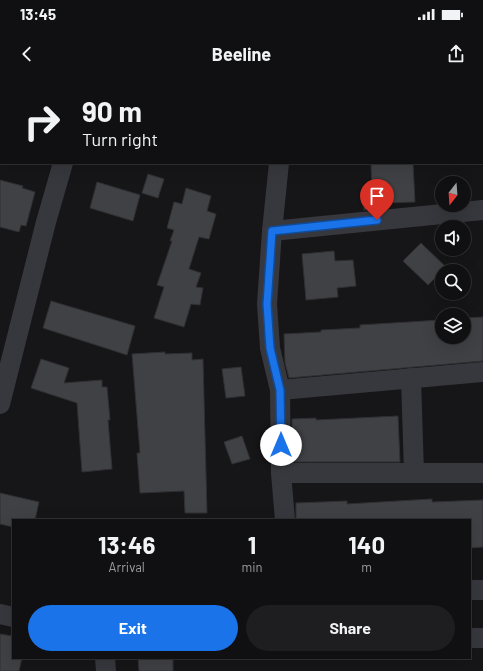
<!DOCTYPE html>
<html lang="en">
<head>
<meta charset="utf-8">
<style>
  :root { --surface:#101012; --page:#1e1e20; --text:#f1f3f6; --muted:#9c9d9f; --line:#303032; --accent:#1a73e8 }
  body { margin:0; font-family:Barlow,sans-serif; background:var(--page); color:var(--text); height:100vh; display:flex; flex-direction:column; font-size:15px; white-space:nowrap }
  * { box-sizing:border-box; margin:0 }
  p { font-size:13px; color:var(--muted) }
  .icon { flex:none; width:22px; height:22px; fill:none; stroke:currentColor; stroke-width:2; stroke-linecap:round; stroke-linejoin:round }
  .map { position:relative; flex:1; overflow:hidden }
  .drawer { position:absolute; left:12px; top:439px; width:459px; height:140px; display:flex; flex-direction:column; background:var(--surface); border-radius:0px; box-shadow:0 4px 16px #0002,0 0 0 1px var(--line) }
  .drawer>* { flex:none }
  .guide { position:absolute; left:0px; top:0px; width:483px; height:84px; box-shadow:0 4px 16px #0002,0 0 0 1px var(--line); background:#101012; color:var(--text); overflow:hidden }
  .needle { width:26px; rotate:197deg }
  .fabs { position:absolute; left:435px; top:96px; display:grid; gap:8px }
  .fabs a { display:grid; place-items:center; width:36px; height:36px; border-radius:50%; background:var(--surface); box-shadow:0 4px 16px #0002,0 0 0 1px var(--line); font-size:20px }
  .pin { position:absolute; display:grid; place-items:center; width:34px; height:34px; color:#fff; margin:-41px -17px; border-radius:50% 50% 50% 0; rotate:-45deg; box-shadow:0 0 4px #0007 }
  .pin .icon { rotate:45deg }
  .me { position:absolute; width:44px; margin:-22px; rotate:0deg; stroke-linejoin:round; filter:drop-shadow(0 0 3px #0008) }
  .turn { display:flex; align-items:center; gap:14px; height:84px; padding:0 16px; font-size:18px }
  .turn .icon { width:52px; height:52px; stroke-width:2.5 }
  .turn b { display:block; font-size:28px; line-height:34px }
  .eta { display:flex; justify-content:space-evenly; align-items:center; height:68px; text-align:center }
  .eta b { font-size:24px; font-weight:700; line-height:28px }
  .button { display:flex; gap:8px; margin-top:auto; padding:8px 16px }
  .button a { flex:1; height:46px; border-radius:24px; background:var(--accent); color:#fff; font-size:16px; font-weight:700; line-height:46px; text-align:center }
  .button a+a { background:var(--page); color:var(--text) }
  .status { display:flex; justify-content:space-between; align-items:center; height:28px; padding:0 20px; background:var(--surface); direction:ltr }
  .status svg { height:11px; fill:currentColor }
  header { display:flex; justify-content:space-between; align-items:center; height:52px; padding:0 16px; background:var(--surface); font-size:18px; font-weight:700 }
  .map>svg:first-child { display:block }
</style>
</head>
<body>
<div class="status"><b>13:45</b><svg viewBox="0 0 49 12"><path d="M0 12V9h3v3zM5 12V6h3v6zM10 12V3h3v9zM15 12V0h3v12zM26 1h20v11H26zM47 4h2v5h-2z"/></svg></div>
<header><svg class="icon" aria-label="back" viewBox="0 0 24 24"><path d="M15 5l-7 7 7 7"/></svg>Beeline<svg class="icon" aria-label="share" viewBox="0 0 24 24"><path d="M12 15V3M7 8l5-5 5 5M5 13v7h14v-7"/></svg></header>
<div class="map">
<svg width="483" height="591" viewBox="0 0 483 591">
  <rect width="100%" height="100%" fill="#161618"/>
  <g fill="#404145" stroke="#303034">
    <polygon points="371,83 413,83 415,122 385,123 385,128 364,130 364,117 372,117"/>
    <polygon points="148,94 164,99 158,118 142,113"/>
    <polygon points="0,100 23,106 22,108 35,112 26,146 21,145 19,152 0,147"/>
    <polygon points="97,102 140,115 133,141 90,128"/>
    <polygon points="186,108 211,116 207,131 216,134 209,159 199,157 189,189 201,193 196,207 203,208 200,225 191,224 184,247 154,238 164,207 157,205 172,161 170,161 174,150 167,148 174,122 182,124"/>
    <polygon points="421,163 446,187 428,205 403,181"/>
    <polygon points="334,171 335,181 353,180 356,206 337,208 338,217 306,220 302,174"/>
    <polygon points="51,221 135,246 127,275 43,248"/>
    <polygon points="483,237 483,281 289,298 285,283 284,254 321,252 321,250 360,248 360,245 441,240 442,239 442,257 464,257 464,238"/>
    <polygon points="165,272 165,274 192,273 192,280 203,279 207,433 185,433 184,411 140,413 137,373 140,373 132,274"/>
    <polygon points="41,279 69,288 64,303 102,300 102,307 107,307 110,340 108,340 112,389 82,392 77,323 31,308"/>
    <polygon points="241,287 245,316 226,318 222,289"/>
    <polygon points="398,336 400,382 292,382 292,339 316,338 316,340"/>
    <polygon points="242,356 250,379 232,384 224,362"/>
    <polygon points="0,413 39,422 35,440 13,440 13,447 0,444"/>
    <polygon points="432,419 432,422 483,420 483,467 470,468 470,440 296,440 296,423 347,421 347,424"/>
    <polygon points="0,554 13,556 13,578 22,578 19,591 0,591"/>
    <polygon points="138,578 173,578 173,591 139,591"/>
  </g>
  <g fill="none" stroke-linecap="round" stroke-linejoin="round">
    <g stroke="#37383d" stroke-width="20">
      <polyline points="86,1 87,0"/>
      <polyline points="291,1 291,0"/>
      <polyline points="279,83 272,151 267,224 270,268 280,310 281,393 285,440"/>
      <polyline points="272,151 483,130"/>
      <polyline points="411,298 414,393"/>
      <polyline points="280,310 483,292"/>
      <polyline points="0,324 46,142 63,83"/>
      <polyline points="281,393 483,393"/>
      <polyline points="470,510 483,510"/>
      <polyline points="0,534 13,537"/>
      <polyline points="470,558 483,558"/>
      <polyline points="105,578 106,591"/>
    </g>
  </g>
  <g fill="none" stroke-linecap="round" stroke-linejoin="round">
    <defs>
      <polyline id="route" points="281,365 280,310 270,268 267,224 272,151 377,140"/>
    </defs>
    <use href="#route" stroke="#114b97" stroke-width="10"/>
    <use href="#route" stroke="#1a73e8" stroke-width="7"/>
  </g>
</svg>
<div class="fabs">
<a><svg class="needle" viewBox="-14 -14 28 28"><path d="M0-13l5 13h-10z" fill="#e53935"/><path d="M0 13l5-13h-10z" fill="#9c9d9f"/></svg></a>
<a><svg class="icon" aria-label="sound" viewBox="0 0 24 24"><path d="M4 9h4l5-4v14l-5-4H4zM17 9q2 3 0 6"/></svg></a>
<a><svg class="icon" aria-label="search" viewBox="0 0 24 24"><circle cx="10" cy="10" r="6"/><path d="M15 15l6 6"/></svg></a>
<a><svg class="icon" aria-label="layers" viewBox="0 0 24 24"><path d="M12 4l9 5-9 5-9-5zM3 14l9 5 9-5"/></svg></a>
</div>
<div class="pin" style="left:377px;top:140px;background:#d93025"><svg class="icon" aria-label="arrive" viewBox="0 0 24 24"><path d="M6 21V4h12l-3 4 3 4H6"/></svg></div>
<svg class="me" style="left:281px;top:365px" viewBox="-20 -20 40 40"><circle r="19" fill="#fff"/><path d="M0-13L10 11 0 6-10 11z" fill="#1a73e8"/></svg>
<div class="guide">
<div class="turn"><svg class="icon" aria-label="right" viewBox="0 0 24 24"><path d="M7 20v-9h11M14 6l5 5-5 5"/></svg><div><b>90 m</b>Turn right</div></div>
</div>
<section class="drawer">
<div class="eta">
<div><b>13:46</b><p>Arrival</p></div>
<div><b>1</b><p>min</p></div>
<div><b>140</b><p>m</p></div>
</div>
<div class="button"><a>Exit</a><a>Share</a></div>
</section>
</div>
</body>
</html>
